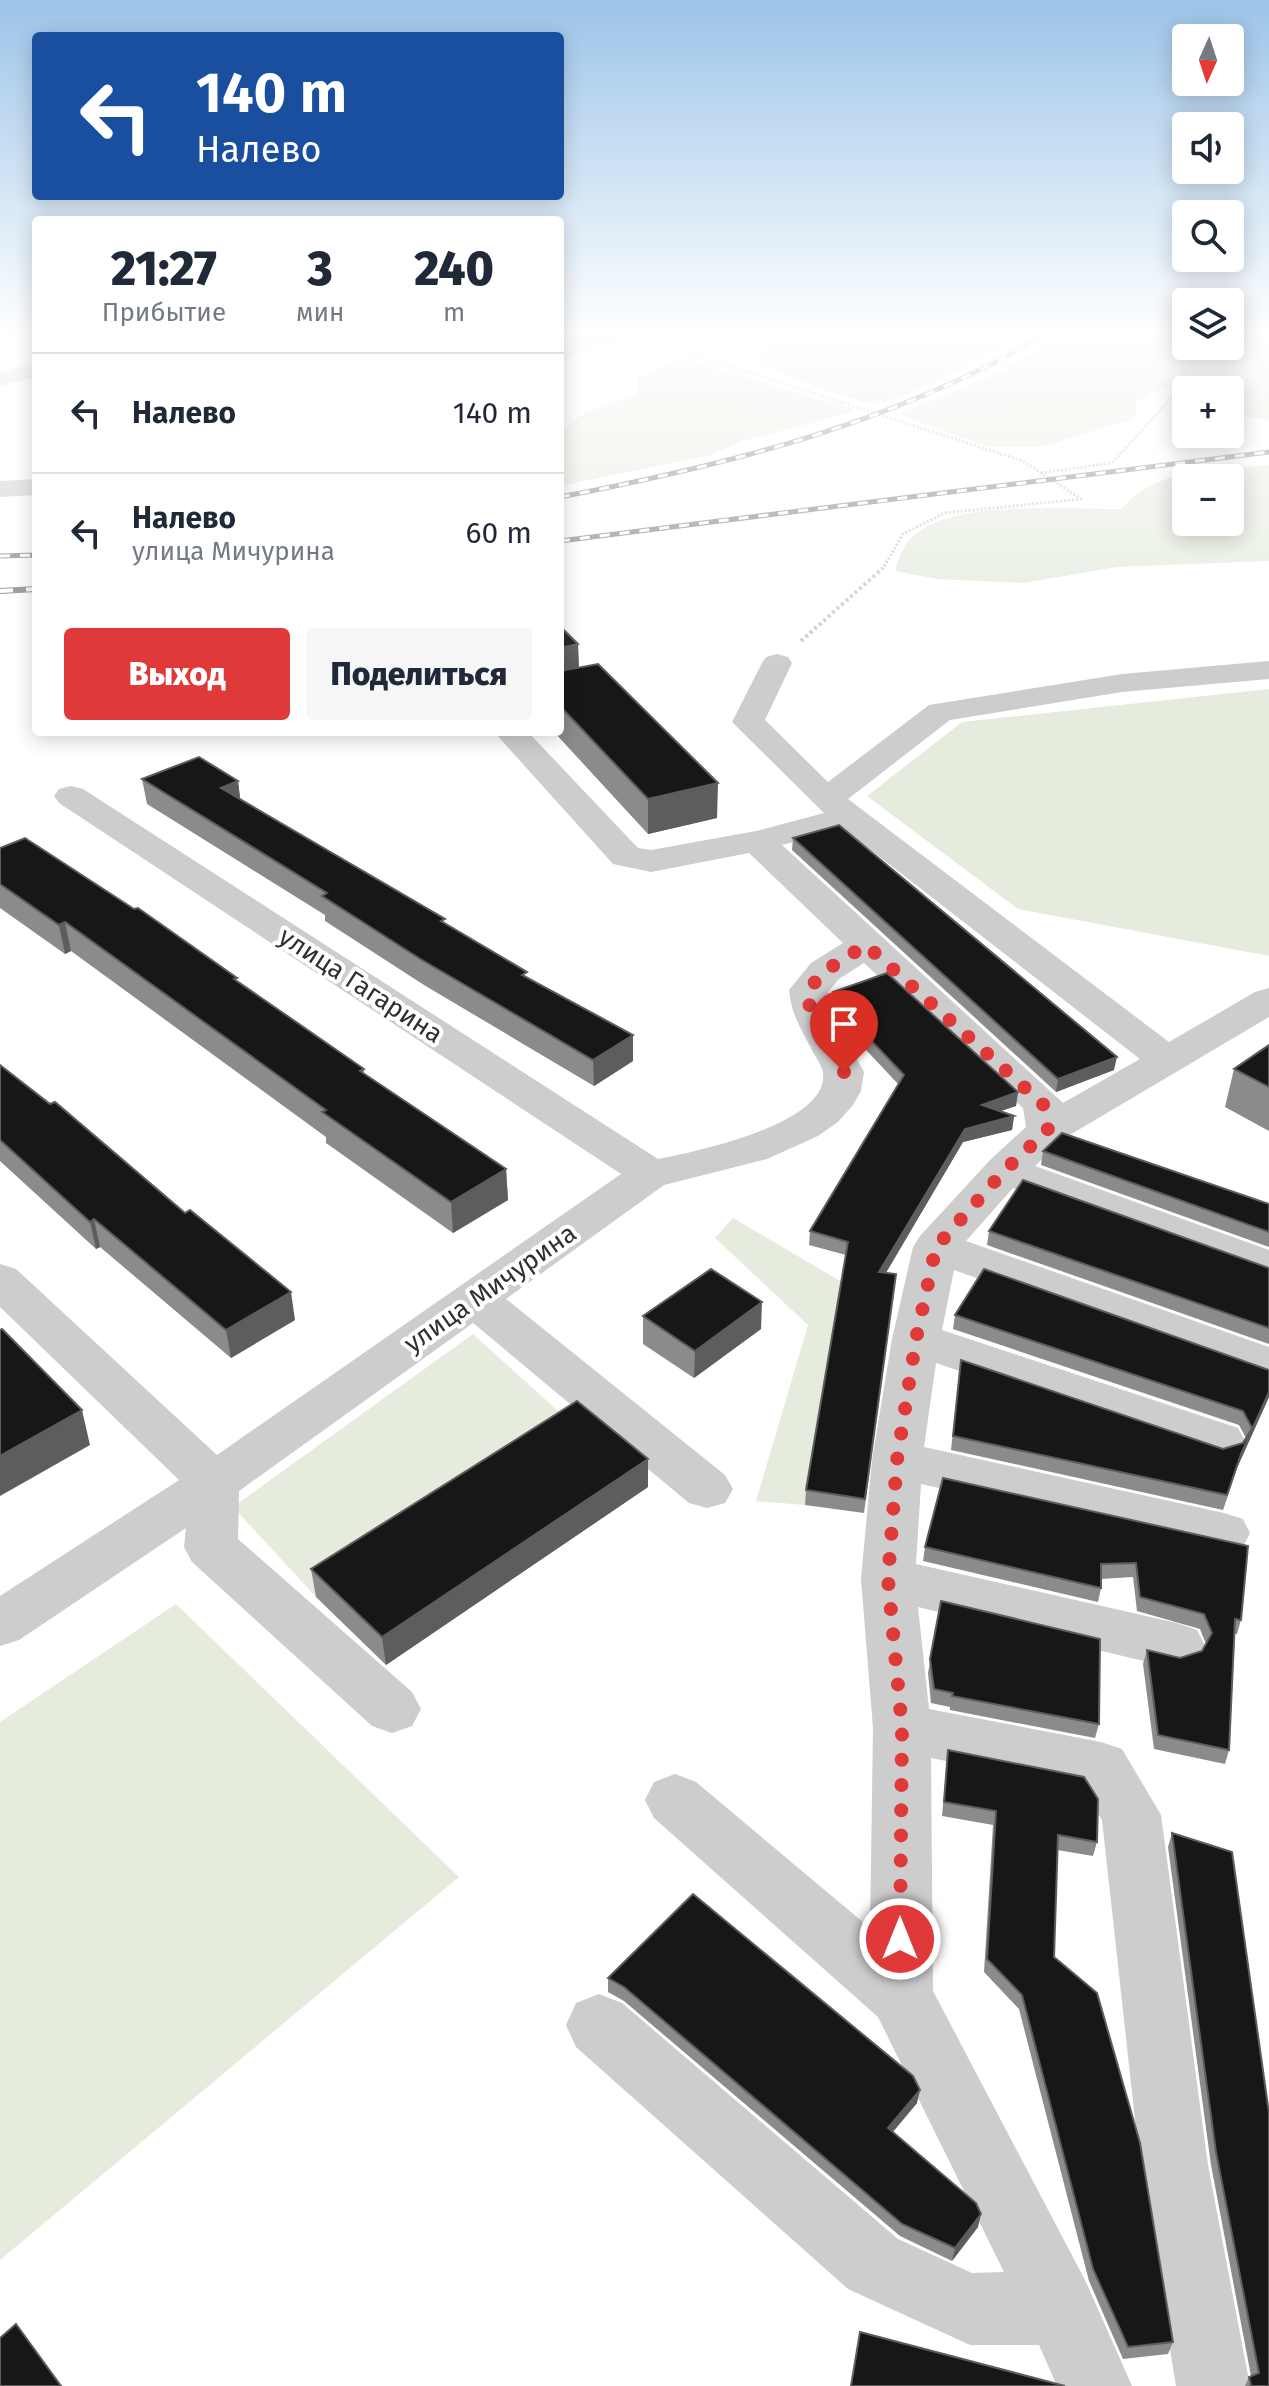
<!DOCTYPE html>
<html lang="ru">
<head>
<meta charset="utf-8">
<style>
  :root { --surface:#fff; --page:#f6f6f7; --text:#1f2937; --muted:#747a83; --line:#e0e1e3; --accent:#df3939 }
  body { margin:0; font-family:"Fira Sans",sans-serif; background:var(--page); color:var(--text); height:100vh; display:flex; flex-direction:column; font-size:30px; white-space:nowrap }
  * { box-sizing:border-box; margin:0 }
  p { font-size:26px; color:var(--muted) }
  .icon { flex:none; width:44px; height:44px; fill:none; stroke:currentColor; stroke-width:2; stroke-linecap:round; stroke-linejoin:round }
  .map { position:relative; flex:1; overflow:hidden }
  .side { position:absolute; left:32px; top:216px; width:532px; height:520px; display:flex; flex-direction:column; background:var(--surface); border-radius:8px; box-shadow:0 4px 20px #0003 }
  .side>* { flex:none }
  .hud { position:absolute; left:32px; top:32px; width:532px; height:168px; border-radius:8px; box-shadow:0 4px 20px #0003; background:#1a4fa0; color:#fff; overflow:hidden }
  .needle { width:52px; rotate:183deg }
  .buttons { position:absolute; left:1172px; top:24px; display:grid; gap:16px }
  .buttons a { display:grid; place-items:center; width:72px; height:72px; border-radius:8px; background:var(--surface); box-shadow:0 4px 20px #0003; font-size:40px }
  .pin { position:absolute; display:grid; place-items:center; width:68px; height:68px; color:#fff; margin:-82px -34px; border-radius:50% 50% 50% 0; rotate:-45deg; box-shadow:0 0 8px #0007 }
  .pin .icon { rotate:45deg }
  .me { position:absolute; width:88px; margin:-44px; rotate:0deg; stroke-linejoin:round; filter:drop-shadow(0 0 6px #0008) }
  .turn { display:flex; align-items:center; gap:28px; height:168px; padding:0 32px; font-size:36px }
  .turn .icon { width:104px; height:104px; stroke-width:2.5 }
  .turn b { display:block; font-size:56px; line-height:68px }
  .eta { display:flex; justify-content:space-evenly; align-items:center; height:136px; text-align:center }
  .eta b { font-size:48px; font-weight:800; line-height:56px }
  .cta { display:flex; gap:16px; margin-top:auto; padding:16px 32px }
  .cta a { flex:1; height:92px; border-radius:8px; background:var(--accent); color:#fff; font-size:32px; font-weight:800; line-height:92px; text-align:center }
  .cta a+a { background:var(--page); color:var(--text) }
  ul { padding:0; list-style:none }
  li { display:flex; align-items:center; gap:24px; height:120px; padding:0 32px; border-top:2px solid var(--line) }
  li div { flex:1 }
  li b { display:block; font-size:30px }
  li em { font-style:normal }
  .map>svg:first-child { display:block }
</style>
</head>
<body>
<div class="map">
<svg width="1269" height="2386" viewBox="0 0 1269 2386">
  <rect width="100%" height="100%" fill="#fff"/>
  <g fill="#e5ecde" fill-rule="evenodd">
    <path d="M 786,332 L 1026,332 C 997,348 906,402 877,403 C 856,404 782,375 762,363 L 761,355 Z"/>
    <polygon points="1067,332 1186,332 1186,346 1230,346 1230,332 1269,332 1269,420 1244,417 1230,412 1230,390 1186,391 1165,388 1136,402 1135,418 1040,447 987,447 899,414 999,373"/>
    <polygon points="678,358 851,408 854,412 742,441 711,455 560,486 560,430 583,414 637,394 638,379"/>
    <path d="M 1269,465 L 1269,561 L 1117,567 L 1024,583 L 936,579 L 895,571 C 899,559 902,548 911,538 C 950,498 1069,510 1122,509 C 1154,467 1220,470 1269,465 ZM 1186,478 L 1230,478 L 1230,522 L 1186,522 Z"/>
    <polygon points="1269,689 1269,956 1018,909 867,796 962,722"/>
    <polygon points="733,1218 842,1282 805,1505 756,1501 808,1325 715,1238"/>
    <polygon points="473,1334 578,1429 316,1597 233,1507"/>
    <polygon points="176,1604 459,1877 0,2260 0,1722"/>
  </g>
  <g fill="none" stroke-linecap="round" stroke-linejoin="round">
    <g stroke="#cdcdcd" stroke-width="3" stroke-dasharray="2 2" stroke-linecap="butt">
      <polyline points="654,342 1023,461 1081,499 945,513 903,534 882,570"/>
      <polyline points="1041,473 1112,463 1175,394 1184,368 1204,346"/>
    </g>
    <polyline stroke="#cdcdcd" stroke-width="4" stroke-dasharray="3 3" stroke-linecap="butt" points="801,641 883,568"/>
    <g fill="#cdcdcd" fill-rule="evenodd">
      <polygon points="593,332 633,332 630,337 588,346 560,362 560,345 573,336"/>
      <polygon points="36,363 36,377 0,386 0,372"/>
      <polygon points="36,479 36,495 0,497 0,481"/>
      <path d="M 777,654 L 788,657 L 792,663 L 765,720 L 828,782 L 929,705 L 1122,674 L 1269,661 L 1269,679 L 1122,692 L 950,720 L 848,799 L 1169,1042 L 1255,992 L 1269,988 L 1269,1017 L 1063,1139 L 1035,1166 L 1269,1250 L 1269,1282 L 1013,1188 L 966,1241 L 1269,1347 L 1269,1382 L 954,1270 L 942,1330 L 1238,1428 L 1245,1441 L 1238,1454 L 1220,1460 L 936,1363 L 924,1447 L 1224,1513 L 1243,1519 L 1250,1533 L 1243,1547 L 1224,1553 L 921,1484 L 916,1564 L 1177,1623 L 1197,1630 L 1205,1646 L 1197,1662 L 1177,1669 L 918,1607 L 929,1709 L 1101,1742 L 1122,1749 L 1161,1815 L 1208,2165 L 1250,2386 L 1176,2386 L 1140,2165 L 1102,1820 L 1082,1788 L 931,1758 L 933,1991 L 1086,2282 L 1132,2386 L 1057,2386 L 1039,2345 L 970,2345 L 848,2289 L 576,2047 L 566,2025 L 576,2003 L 599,1994 L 622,2003 L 898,2239 L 972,2273 L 1004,2272 L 878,2017 L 654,1818 L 645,1800 L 654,1782 L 675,1774 L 696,1782 L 870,1928 L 873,1728 L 861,1579 L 872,1460 L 892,1339 L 913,1247 L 920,1236 L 990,1160 L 1026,1127 L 1023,1108 L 864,963 L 839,979 L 828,992 L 830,1010 L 864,1072 L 861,1091 L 853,1105 L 838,1122 L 818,1136 L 767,1159 L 664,1185 L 506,1299 L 725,1475 L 733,1489 L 725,1503 L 707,1508 L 689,1503 L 473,1323 L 239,1491 L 238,1539 L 412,1692 L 421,1709 L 412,1726 L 392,1733 L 372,1726 L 192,1562 L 184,1547 L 186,1528 L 19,1640 L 0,1646 L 0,1596 L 179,1480 L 0,1307 L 0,1264 L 16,1269 L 217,1455 L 621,1174 L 59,803 L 54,796 L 59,789 L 71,786 L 83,789 L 658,1159 C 695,1152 828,1124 823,1074 C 823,1067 816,1058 813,1052 C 802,1031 791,1014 789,990 L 811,963 L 843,943 L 749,853 L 651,872 L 613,864 L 494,732 L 528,732 L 638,848 L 651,850 L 756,831 L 824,813 L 732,722 L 762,663 L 766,657 ZM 844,829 L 1140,1059 L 1063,1103 L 782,845 Z"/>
    </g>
    <defs>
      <g id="rail-far1">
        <path d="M 560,497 C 732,464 899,422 1050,332"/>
        <polyline points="560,541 1269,452"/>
        <polyline points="0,556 36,555"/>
      </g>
      <polyline id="rail" points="0,591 36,589"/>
    </defs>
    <use href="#rail-far1" stroke="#858585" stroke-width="5"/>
    <use href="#rail" stroke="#858585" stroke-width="6"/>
    <use href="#rail-far1" stroke="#fff" stroke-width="3" stroke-dasharray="10" stroke-linecap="butt"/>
    <use href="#rail" stroke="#fff" stroke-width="4" stroke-dasharray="13" stroke-linecap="butt"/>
  </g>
  <g fill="#8b8b8b">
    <polygon points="560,626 578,644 579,667 717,818 648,834 554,732 560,732"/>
    <polygon points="142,779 238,781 240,799 446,924 528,978 633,1061 594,1086 424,985 325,921 325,915 147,804"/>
    <polygon points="793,838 1114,1070 1056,1092 792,850"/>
    <polygon points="0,848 237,982 364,1069 364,1074 506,1169 508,1200 453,1233 326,1143 326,1137 71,951 65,954 0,908"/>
    <polygon points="833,992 1018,1092 1016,1106 1000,1111 1014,1116 1012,1130 963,1142 886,1273 896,1274 864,1513 805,1505 806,1490 846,1255 809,1245 810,1231 898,1084 839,1021 832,1005"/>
    <polygon points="1269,1045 1269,1131 1225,1107 1234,1069"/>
    <polygon points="0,1065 295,1320 231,1358 100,1247 96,1249 0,1161"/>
    <polygon points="1043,1151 1269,1204 1269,1247 1041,1165"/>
    <polygon points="989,1231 1269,1268 1269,1344 987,1245"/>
    <polygon points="955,1315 1269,1397 1237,1468 1223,1510 951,1450 959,1374 1223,1449 1243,1443 1246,1438 1239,1425 953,1329"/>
    <polygon points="643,1316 761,1329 694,1378 643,1344"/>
    <polygon points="648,1487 386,1665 316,1597 311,1569"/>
    <polygon points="1248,1546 1241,1620 1237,1634 1235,1634 1229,1750 1225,1764 1154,1749 1143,1664 1147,1650 1180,1658 1202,1651 1206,1644 1200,1629 1137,1611 1133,1577 1101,1579 1101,1588 1098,1602 923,1561 925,1547"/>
    <polygon points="941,1601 1099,1724 1095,1738 950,1710 950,1707 931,1703 928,1673"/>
    <polygon points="948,1750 1097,1842 1093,1856 1057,1850 1054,1957 1173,2342 1168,2354 1123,2359 1089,2281 1019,2009 984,1972 993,1825 942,1816"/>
    <polygon points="1172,1833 1269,2386 1245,2386 1249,2377 1251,2376 1211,2165 1168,1847"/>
    <polygon points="608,1978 917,2103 893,2132 978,2227 952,2261 900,2236 624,2001 608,1992"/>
  </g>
  <g fill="#5d5d5d">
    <polygon points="578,644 579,677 560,682 560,648"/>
    <polygon points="238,781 241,805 221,788"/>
    <polygon points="718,783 717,818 648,834 648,799"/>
    <polygon points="65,922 71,951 65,954 59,925"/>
    <polygon points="633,1035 633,1061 594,1086 593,1060"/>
    <polygon points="1117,1057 1114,1070 1056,1092 1058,1079"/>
    <polygon points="1018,1092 1016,1106 980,1118 982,1105"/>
    <polygon points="1014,1116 1012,1130 963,1142 878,1286 879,1272 965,1129"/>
    <polygon points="506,1169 508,1200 453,1233 451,1202"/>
    <polygon points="94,1219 100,1247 96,1249 90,1222"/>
    <polygon points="291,1292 295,1320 231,1358 226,1330"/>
    <polygon points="762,1302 761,1329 694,1378 695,1351"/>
    <polygon points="1269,1392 1269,1397 1237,1468 1223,1510 1241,1454"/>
    <polygon points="82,1410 90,1445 0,1496 0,1456"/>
    <polygon points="648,1459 648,1487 386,1665 382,1637"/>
    <polygon points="920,2090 917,2103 885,2141 888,2128"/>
    <polygon points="981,2214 978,2227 952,2261 955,2248"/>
  </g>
  <g fill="#171717" stroke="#5d5d5d" stroke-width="2">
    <polygon points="560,626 578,644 560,648"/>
    <polygon points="598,664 718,783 648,799 560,706 560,671"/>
    <polygon points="199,757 238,781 221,788 445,919 441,921 527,972 522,975 633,1035 593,1060 422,960 322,896 327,893 142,779"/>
    <polygon points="839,825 1117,1057 1058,1079 793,838"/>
    <polygon points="25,838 134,909 138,908 237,978 234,979 364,1069 360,1071 506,1169 451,1202 322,1112 326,1110 65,922 59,925 0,884 0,848"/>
    <polygon points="887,973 1018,1092 982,1105 1014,1116 965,1129 879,1272 896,1274 865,1499 806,1490 848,1242 810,1231 904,1075 840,1008 833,992"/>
    <polygon points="1269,1045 1269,1087 1234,1069"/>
    <polygon points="0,1065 50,1104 55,1102 185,1213 190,1210 291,1292 226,1330 94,1219 90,1222 0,1140"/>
    <polygon points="1062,1133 1269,1204 1269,1232 1043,1151"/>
    <polygon points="1023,1180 1269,1268 1269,1328 989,1231"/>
    <polygon points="711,1269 762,1302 695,1351 643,1316"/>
    <polygon points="984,1269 1269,1370 1269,1392 1241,1454 1227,1495 953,1436 961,1360 1223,1449 1243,1443 1252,1428 1243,1411 955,1315"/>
    <polygon points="2,1329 82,1410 0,1456 0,1330"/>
    <polygon points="577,1401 648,1459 382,1637 311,1569"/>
    <polygon points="943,1478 1248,1546 1241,1620 1235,1619 1229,1750 1158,1735 1147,1650 1180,1658 1202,1651 1212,1633 1204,1614 1140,1597 1136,1563 1101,1564 1101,1588 925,1547"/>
    <polygon points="941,1601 1100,1639 1099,1724 952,1696 953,1693 934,1689 930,1659"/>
    <polygon points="948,1750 1084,1777 1098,1799 1097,1842 1058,1835 1054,1957 1097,1993 1140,2143 1173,2342 1128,2347 1093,2269 1022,1995 987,1959 996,1811 944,1802"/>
    <polygon points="1172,1833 1232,1852 1269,2113 1269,2386 1251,2386 1249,2377 1259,2373 1216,2152"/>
    <polygon points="693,1894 913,2076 920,2090 888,2128 976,2203 981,2214 955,2248 902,2224 624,1987 608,1978"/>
    <polygon points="16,2324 61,2386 0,2386 0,2338"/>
    <polygon points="860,2332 1065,2386 851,2386"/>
  </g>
  <linearGradient id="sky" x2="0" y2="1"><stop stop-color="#9cc4e9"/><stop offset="0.5" stop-color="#fff"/><stop offset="1" stop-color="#fff" stop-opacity="0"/></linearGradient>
  <rect width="1269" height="666" fill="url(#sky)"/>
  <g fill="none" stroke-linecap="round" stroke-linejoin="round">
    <polyline stroke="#df3939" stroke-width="14" stroke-dasharray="0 25.2" points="844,1072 810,1010 808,990 825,971 866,945 1043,1104 1048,1130 1005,1170 936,1247 916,1339 897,1460 888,1579 902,1728 900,1939"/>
  </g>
  <g text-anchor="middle" stroke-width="8" stroke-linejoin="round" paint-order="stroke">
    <g font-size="26" fill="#303030" stroke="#fff">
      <text transform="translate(361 985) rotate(33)" y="9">улица Гагарина</text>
      <text transform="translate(490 1288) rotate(-35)" y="9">улица Мичурина</text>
    </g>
  </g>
</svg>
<div class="buttons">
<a><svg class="needle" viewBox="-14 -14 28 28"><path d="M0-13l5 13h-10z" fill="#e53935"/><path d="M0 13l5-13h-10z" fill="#747a83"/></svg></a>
<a><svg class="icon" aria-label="sound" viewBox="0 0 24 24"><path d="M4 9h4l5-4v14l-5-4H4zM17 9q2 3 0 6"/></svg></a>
<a><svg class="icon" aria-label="search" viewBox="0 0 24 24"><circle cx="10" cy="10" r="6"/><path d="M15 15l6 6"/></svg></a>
<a><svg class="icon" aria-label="layers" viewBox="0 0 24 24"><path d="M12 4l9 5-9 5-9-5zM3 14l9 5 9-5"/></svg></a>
<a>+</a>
<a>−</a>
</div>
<div class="pin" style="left:844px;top:1072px;background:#d93025"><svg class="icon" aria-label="arrive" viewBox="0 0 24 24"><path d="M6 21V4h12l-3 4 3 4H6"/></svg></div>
<svg class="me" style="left:900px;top:1939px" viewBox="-20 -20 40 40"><circle r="17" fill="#df3939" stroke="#fff" stroke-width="3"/><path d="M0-11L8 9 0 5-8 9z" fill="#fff"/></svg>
<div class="hud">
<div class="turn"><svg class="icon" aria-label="left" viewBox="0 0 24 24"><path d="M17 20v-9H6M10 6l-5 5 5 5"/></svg><div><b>140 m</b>Налево</div></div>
</div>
<section class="side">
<div class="eta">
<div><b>21:27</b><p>Прибытие</p></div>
<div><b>3</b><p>мин</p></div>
<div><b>240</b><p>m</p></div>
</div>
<ul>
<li><svg class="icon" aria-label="left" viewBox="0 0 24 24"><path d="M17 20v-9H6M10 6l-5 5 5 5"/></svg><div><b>Налево</b></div><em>140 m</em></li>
<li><svg class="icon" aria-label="left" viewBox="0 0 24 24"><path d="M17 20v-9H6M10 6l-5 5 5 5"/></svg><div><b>Налево</b><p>улица Мичурина</p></div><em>60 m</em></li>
</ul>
<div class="cta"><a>Выход</a><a>Поделиться</a></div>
</section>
</div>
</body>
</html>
